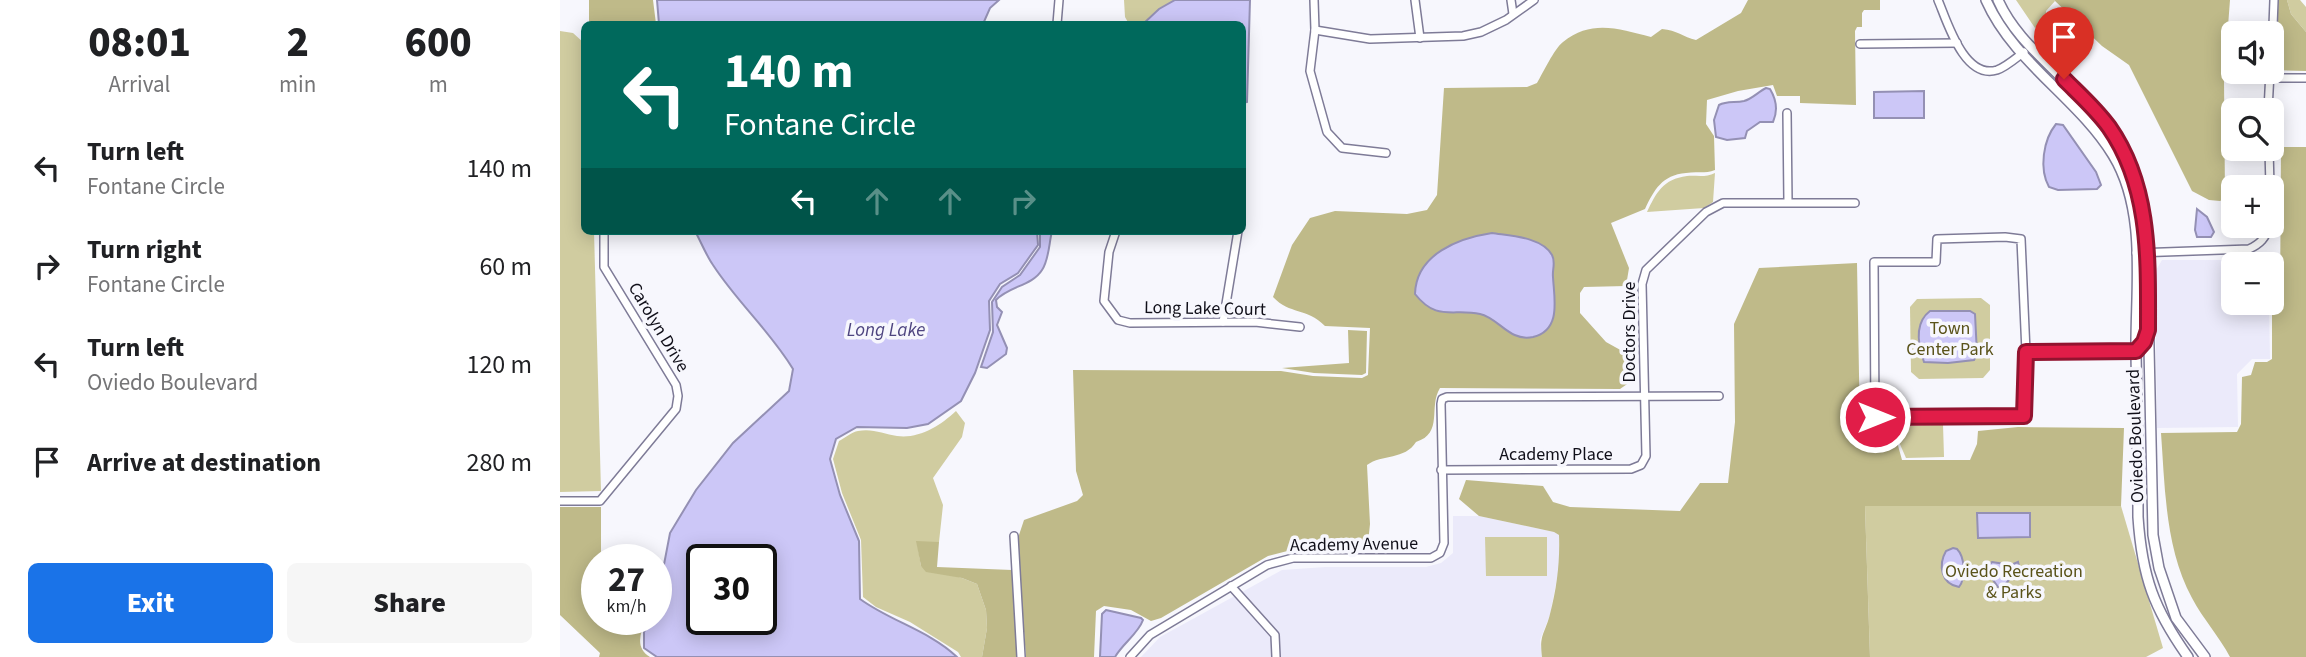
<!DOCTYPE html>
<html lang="en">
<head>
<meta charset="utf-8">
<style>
  :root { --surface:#fff; --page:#f6f6f6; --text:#202124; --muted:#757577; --accent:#1a73e8 }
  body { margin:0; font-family:"Source Sans 3",sans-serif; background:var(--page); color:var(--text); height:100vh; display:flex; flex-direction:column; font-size:26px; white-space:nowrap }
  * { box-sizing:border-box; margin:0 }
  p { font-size:23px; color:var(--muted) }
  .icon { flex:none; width:38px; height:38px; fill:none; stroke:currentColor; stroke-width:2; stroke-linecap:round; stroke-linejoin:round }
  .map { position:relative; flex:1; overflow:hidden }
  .panel { display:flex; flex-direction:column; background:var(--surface); width:560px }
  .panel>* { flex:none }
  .banner { position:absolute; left:21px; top:21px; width:665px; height:214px; border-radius:10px; box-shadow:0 4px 18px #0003; background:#00695c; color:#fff; overflow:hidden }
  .fabs { position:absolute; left:1661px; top:21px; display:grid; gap:14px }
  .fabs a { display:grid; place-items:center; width:63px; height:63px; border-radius:10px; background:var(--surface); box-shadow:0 4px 18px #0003; font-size:35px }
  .speed { position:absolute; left:21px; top:544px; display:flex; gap:14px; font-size:35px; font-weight:700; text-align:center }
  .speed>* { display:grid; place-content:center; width:91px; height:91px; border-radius:50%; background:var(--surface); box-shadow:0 4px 18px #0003; line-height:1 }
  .speed small { font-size:18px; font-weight:400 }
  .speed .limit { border:4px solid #111; border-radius:10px; background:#fff; color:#111 }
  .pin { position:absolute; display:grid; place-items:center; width:60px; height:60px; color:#fff; margin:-72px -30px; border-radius:50% 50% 50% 0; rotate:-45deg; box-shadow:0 0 7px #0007 }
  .pin .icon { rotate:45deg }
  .me { position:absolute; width:77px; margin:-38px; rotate:90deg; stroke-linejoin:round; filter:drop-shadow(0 0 5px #0008) }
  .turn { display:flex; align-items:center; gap:24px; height:147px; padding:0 28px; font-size:32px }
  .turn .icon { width:91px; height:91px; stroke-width:2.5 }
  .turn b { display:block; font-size:49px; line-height:60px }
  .lanes { display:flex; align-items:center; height:66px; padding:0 28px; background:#0003; justify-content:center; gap:35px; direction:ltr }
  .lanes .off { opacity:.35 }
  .eta { display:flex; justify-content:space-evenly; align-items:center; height:119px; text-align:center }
  .eta b { font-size:42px; font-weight:800; line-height:49px }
  .primary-button { display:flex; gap:14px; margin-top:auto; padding:14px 28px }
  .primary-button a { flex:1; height:80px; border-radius:10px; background:var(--accent); color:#fff; font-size:28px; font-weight:800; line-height:80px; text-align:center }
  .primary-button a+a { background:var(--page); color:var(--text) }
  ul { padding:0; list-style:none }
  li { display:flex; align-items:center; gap:21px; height:98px; padding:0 28px }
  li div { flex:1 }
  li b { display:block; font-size:26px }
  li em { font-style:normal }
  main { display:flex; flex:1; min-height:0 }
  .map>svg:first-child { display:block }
</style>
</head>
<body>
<main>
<section class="panel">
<div class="eta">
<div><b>08:01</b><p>Arrival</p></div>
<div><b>2</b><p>min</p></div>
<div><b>600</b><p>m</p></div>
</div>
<ul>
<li><svg class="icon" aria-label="left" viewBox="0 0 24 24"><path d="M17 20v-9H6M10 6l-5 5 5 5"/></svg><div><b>Turn left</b><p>Fontane Circle</p></div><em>140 m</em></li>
<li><svg class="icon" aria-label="right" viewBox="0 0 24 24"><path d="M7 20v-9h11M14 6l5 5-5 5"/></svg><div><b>Turn right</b><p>Fontane Circle</p></div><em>60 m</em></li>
<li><svg class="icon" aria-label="left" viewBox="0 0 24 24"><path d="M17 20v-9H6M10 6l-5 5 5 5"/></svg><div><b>Turn left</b><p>Oviedo Boulevard</p></div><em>120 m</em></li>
<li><svg class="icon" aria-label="arrive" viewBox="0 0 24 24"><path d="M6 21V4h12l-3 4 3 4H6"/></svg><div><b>Arrive at destination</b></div><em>280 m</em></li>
</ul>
<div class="primary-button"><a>Exit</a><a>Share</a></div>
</section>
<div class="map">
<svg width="1746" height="657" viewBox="0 0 1746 657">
  <rect width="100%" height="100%" fill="#f7f7fd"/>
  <g fill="#ebeafa">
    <polygon points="1602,260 1694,260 1700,264 1673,264 1673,303 1709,303 1710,359 1692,359 1677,374 1678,427 1597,428 1595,272"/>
    <polygon points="893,516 919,516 994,532 999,535 999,568 990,615 980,640 982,657 581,657 600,637 722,570 765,567 866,567 881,563 893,553"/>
  </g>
  <g fill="#d0cca0">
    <polygon points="564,0 615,0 599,9 583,24 569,24 565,17"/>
    <polygon points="1456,0 1494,0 1495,1 1486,11 1486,18 1475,28"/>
    <polygon points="1727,0 1740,0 1746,7 1746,32 1731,14"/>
    <polygon points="0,31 13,33 24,43 24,231 34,231 41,491 0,492"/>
    <path d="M 1155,173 L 1153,202 L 1144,208 L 1087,212 C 1096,193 1103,179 1127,176 C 1136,175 1145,178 1155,173 Z"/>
    <polygon points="1421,298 1430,305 1430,370 1423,378 1359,379 1351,372 1350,307 1357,299"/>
    <path d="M 396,411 L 405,423 L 402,437 L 373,478 L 383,505 L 379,542 L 357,542 L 361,566 L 402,578 L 417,584 L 426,610 L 427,628 L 422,657 L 401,657 L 398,652 L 350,622 L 316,607 L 303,597 L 301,540 L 282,493 L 273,459 L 279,441 C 285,438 292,432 298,431 C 312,428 324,434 337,436 C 359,439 380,426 396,411 Z"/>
    <polygon points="1383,425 1384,457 1346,458 1339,442 1337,426"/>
    <polygon points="1305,506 1561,506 1603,648 1586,657 1310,657"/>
    <polygon points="925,537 987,537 987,576 926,576"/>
  </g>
  <g fill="#bfba89">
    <polygon points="29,0 93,0 96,24 29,24"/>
    <path d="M 1188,0 L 1320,0 L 1320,10 L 1304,10 L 1302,13 L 1302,27 L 1297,27 L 1295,31 L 1296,105 L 1240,103 L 1240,96 L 1217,96 L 1213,85 L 1178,91 L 1147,100 L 1146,124 L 1154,136 L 1155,170 C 1145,174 1136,171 1126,173 C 1102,175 1094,190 1085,209 L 1051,223 L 1069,268 L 1066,286 L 1024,287 L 1020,293 L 1020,313 L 1046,342 L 1073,357 L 1073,380 L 1060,389 L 880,388 C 868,407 884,433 856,442 C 845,460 822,454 807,465 L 810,524 L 808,543 L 797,548 L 739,548 L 708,556 L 601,618 L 591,621 L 571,610 L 544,606 L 536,611 L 534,657 L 466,657 L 457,541 L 464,520 L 517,501 L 523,495 L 516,471 L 513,370 L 721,371 L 753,376 L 802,378 L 808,375 L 810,328 L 765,326 C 746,307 730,315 713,297 L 732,245 L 750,218 L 775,211 L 847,214 L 867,210 L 877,195 L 884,88 L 967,87 L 977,83 C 983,73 994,49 1003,42 C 1032,19 1059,29 1091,37 L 1102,29 C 1117,30 1123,37 1136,40 L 1181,13 Z"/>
    <polygon points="1494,0 1670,0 1664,79 1665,198 1660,201 1649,200 1632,191 1569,65 1542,46"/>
    <polygon points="1717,0 1727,0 1731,14 1746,32 1746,71 1713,70"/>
    <path d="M 1721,147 L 1746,147 L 1746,657 L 1670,657 C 1659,636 1643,619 1632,598 C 1605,548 1605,487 1601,433 L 1677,432 L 1681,424 L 1682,377 L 1691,375 L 1695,362 L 1707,362 L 1712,359 L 1712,310 L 1720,309 Z"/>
    <path d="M 1297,263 L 1300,430 L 1334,431 L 1342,460 L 1410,460 L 1417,444 L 1418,431 L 1458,427 L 1564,428 L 1561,506 L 1305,506 L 1310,657 L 982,657 C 979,634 985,634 990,614 C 997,587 1000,562 999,535 L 994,532 L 919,516 L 899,499 L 906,480 L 983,486 L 993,502 L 1010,507 L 1120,511 L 1140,483 L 1168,483 L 1175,422 L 1174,324 L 1199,268 Z"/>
    <polygon points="788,330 807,331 806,373 802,375 754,373 722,368 789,363"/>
    <path d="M 0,507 L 41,507 L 41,560 L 37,560 L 37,620 L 86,620 C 80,633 75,648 90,657 L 39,657 L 40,653 L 0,615 Z"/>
    <polygon points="356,541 379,542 377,567 452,570 457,657 422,657 427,628 426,610 417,584 402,578 366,572 361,566"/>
  </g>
  <g fill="#ccc7f7" stroke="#9490b4" stroke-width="2" fill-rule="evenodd">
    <polygon points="97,0 439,0 430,8 423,24 99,24"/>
    <polygon points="615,0 690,0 687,102 683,103 682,24 583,24 599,9"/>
    <path d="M 1206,88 L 1210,89 C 1216,99 1218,111 1213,122 L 1200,122 L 1187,131 L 1185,138 L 1167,140 L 1156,137 L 1154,120 L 1159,105 C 1167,101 1175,103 1184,101 C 1192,99 1198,92 1206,88 Z"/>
    <polygon points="1364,91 1364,118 1314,118 1314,92"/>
    <path d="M 1496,124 L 1503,125 L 1536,172 L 1541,185 L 1537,189 L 1498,190 L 1489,187 C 1479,169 1483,140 1496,124 Z"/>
    <polygon points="1637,209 1647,217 1654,232 1651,237 1637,237 1635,230"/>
    <path d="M 135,231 L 477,231 L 478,245 L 458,273 L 440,284 L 429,301 L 430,330 L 415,373 L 401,401 L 368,424 L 347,428 L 297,427 L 276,439 L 270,459 L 280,495 L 299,541 L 300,599 C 330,621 370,631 397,657 L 97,657 L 84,648 L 84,632 L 90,620 L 96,620 L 101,606 L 97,601 L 110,533 L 136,490 L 173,443 L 229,391 L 233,369 C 210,331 177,302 153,265 C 146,255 141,242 135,231 ZM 142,560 L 201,560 L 201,620 L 142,620 Z"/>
    <path d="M 480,231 L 492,231 C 489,243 489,260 482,270 C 472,286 449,286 436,300 L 437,307 L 442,312 L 437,325 L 447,348 L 446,354 L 427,368 L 421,367 L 433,332 L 432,302 L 442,287 L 460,275 L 480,247 Z"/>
    <path d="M 932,233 C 951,236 982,237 992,255 C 996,262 992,270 993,277 C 994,298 1002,330 973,337 C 949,342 939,318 920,314 C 893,308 877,322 855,294 C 856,254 899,238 932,233 Z"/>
    <path d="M 1370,311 L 1410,311 L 1415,314 L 1417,354 L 1414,360 L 1388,363 L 1364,362 C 1358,345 1354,323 1370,311 Z"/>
    <polygon points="1417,513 1470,513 1470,537 1418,538"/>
    <path d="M 1393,548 L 1397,549 C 1405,557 1406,578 1399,587 C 1381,584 1378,565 1386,551 Z"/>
    <polygon points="1432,562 1451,565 1458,562 1460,570 1455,573 1443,587 1438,587 1431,577 1429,565"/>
    <path d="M 546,610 L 581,618 L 583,620 C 578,634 563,643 555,657 L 540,657 L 542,614 Z"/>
  </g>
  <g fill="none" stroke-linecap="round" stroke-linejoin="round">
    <defs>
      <g id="minor">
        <polyline points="754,0 755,30 750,71 767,132 782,148 826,153"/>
        <polyline points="855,0 860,38"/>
        <polyline points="951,0 953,14"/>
        <path d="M 1378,0 C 1387,21 1404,80 1437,70 C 1446,67 1456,58 1464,52"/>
        <polyline points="497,24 499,0"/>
        <polyline points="755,30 810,39 903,36 921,32 946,20 974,0"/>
        <polyline points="1300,44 1397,43"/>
        <polyline points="1712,52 1714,0"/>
        <polyline points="1719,78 1746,78"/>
        <polyline points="1708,110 1710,72"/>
        <polyline points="1227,113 1228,202"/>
        <polyline points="1709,149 1710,187"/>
        <polyline points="556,231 549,252 544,301 558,320 570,323 695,322 740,327"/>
        <polygon points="1445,237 1461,239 1466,352 1464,416 1315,417 1314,262 1376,262 1377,239"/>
        <path d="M 1576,253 L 1689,249 C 1700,244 1706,238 1709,226"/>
        <polyline points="663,322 678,231"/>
        <polyline points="1466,352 1576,351"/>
        <polyline points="881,470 1071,469 1081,465 1086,456 1082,284 1086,270 1146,212 1163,203 1295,203"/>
        <polyline points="0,501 40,501 116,409 118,396 116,385 44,267 44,231"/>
        <polyline points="454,536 461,657"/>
        <polyline points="671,586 715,635 716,657"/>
        <polyline points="570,657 590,635 707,565 733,558 871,558 880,553 884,543 881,404 882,399 887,397 1159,396"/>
      </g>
      <g id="tertiary">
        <path d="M 1426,0 C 1454,63 1518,98 1553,155 C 1588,212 1575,290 1576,353 C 1577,408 1578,462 1578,517 C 1582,577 1594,609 1628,657"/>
        <path d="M 1438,0 C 1452,32 1479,55 1503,79 C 1561,133 1583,173 1587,253 L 1593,535 L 1599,568 L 1616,618 L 1645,657"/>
      </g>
    </defs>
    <use href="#minor" stroke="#7e7b97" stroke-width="10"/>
    <use href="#tertiary" stroke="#7e7b97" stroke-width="12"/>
    <use href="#minor" stroke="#fff" stroke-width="7"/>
    <use href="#tertiary" stroke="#fff" stroke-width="9"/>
  </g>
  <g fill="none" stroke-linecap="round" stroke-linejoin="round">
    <defs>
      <path id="route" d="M 1315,417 L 1464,416 L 1466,352 L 1576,351 L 1584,342 L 1588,330 C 1588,260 1591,187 1549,127 C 1536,109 1519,94 1504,79"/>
    </defs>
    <use href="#route" stroke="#92132f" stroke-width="18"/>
    <use href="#route" stroke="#e11d48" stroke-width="12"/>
  </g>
  <g text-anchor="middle" stroke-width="7" stroke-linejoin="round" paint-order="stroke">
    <g font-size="18" fill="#100f19" stroke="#f7f7fd">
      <text transform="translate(645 308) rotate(1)" y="6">Long Lake Court</text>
      <text transform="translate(99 327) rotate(59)" y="6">Carolyn Drive</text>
      <text transform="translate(1069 332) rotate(-90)" y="6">Doctors Drive</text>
      <text transform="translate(1575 436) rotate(-92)" y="6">Oviedo Boulevard</text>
      <text x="996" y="460">Academy Place</text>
      <text transform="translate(794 544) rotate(-1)" y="6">Academy Avenue</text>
    </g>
    <g font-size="18" fill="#5a531a" stroke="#f7f7fd">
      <text x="1390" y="334">Town<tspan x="1390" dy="21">Center Park</tspan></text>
      <text x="1454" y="577">Oviedo Recreation<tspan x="1454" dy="21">&amp; Parks</tspan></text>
    </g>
    <g font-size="19" font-style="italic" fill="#4e4580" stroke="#f7f7fd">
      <text x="326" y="336">Long Lake</text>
    </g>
  </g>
</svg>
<div class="fabs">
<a><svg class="icon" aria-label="sound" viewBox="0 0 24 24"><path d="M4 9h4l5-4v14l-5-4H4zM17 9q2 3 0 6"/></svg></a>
<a><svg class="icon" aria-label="search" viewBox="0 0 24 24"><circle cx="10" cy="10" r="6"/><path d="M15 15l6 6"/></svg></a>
<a>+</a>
<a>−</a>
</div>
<div class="speed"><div>27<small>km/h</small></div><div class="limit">30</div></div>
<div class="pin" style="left:1504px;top:79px;background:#d93025"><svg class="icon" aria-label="arrive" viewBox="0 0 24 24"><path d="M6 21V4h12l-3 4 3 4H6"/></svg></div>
<svg class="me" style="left:1315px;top:417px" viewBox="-20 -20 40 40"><circle r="17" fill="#e11d48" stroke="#fff" stroke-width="3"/><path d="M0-11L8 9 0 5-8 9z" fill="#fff"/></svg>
<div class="banner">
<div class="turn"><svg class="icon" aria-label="left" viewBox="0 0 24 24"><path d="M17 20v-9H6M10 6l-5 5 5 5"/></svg><div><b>140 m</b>Fontane Circle</div></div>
<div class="lanes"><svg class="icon" aria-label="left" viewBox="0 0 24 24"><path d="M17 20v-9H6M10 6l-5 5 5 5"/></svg><svg class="icon off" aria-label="ahead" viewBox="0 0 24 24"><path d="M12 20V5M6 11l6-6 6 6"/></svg><svg class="icon off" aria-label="ahead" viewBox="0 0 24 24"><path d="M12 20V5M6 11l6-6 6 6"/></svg><svg class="icon off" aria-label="right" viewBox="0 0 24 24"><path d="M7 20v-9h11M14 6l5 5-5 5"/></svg></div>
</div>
</div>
</main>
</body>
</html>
